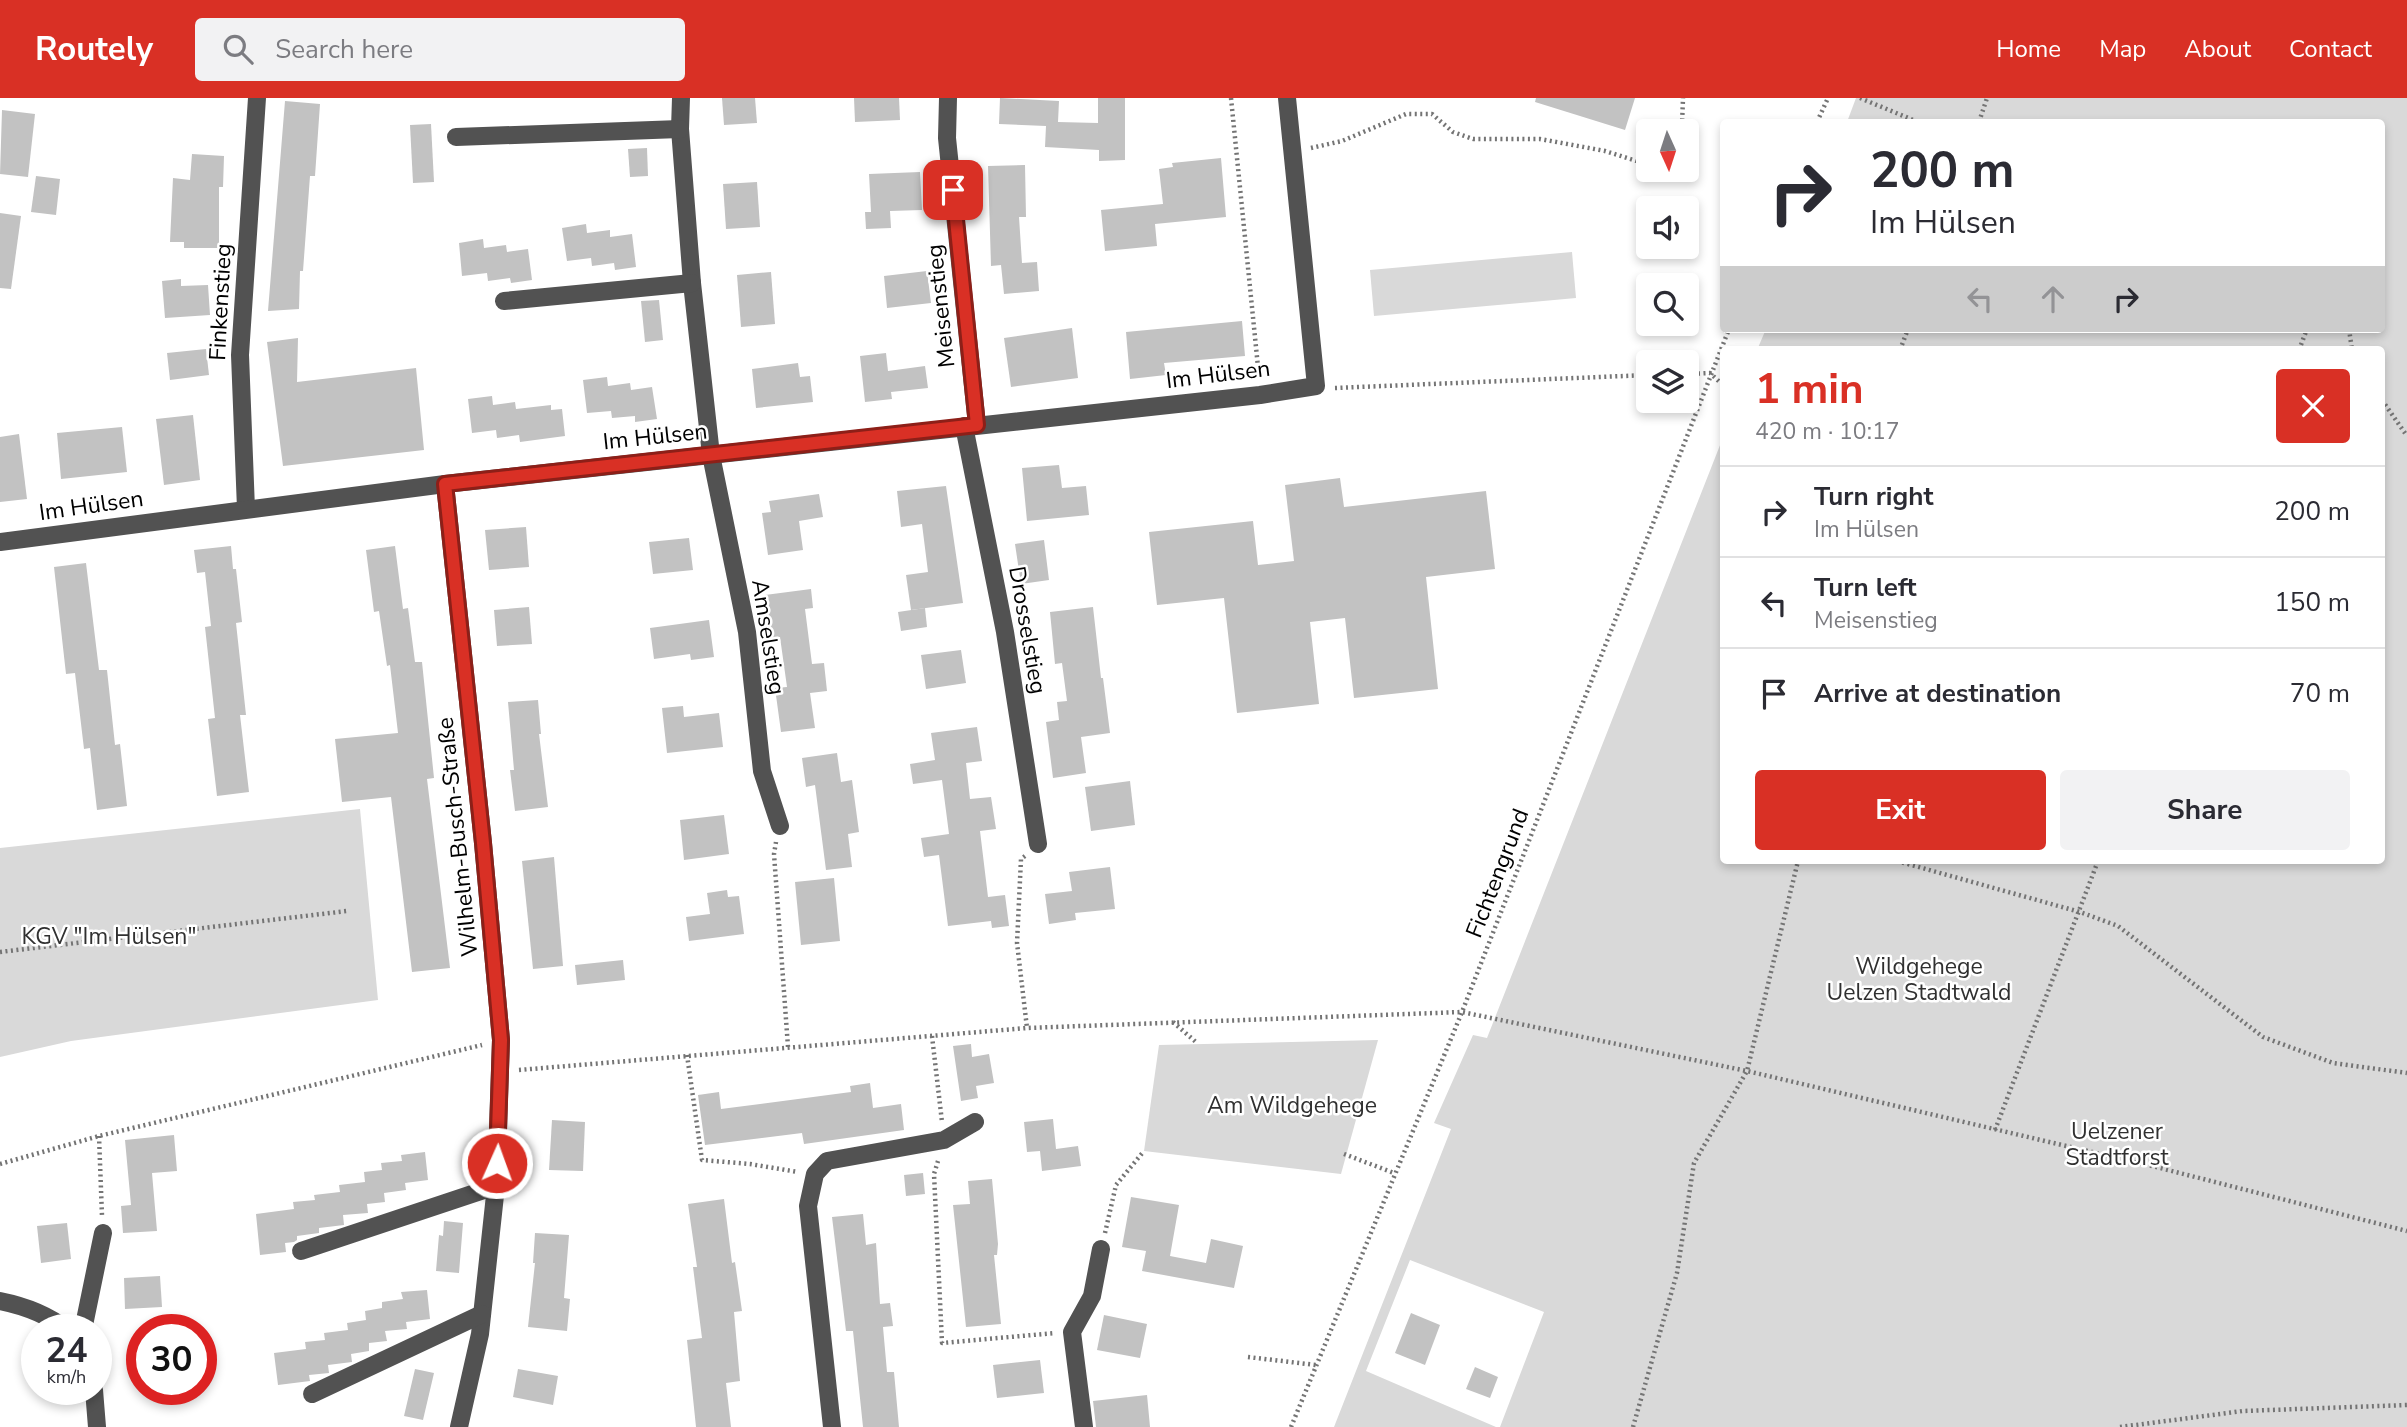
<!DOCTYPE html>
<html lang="en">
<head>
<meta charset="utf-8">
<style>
  :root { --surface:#fff; --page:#f2f2f3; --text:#2b2b33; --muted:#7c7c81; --line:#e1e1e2; --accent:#d93025 }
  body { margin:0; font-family:"Nunito Sans",sans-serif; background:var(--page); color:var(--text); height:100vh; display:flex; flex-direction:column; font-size:26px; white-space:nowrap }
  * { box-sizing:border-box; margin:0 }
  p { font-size:23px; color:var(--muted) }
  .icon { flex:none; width:38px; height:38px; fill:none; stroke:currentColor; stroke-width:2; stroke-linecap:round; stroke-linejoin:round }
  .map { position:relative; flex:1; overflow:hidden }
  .sheet { position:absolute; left:1720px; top:248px; width:665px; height:518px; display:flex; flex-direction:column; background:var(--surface); border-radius:7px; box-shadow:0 4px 10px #0003 }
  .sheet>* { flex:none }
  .hud { position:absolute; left:1720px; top:21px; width:665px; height:214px; border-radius:7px; box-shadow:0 4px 10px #0003; background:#fff; color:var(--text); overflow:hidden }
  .needle { width:46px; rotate:177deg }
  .fabs { position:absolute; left:1636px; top:21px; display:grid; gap:14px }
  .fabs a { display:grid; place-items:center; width:63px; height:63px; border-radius:7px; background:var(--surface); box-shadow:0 4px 10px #0003; font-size:35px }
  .speed { position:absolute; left:21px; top:1216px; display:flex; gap:14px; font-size:35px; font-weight:700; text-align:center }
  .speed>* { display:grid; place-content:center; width:91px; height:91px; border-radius:50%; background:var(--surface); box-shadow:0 4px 10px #0003; line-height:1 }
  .speed small { font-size:18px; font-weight:400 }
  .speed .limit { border:10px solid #d22; background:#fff; color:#111 }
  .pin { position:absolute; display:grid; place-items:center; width:60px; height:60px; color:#fff; margin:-30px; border-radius:14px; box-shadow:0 4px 10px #0006 }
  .me { position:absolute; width:77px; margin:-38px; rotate:2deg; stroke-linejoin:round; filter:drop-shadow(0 0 5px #0008) }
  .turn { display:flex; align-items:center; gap:24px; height:147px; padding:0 35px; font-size:32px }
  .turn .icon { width:91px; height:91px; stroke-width:2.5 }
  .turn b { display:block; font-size:49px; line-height:60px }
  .lanes { display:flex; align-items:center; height:66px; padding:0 35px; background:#0003; justify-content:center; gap:35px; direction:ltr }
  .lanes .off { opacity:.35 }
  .round { display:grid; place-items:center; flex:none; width:74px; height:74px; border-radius:7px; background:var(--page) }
  .summary { display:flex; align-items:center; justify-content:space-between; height:119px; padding:0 35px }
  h1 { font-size:42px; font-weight:700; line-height:52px; color:var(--accent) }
  .button { display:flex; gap:14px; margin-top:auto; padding:14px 35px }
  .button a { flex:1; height:80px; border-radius:7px; background:var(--accent); color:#fff; font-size:28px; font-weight:700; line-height:80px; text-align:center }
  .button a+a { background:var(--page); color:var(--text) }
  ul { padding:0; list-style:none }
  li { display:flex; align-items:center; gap:21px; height:91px; padding:0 35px; border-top:2px solid var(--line) }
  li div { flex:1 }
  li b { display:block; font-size:26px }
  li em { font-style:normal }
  header { display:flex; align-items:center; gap:42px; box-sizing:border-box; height:98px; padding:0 35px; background:var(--accent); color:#fff }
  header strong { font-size:33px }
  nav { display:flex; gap:38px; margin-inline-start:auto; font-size:24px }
  .search { width:490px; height:63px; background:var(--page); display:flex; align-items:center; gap:18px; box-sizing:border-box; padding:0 24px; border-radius:7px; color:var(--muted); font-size:26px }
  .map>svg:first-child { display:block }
</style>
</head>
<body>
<header>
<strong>Routely</strong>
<div class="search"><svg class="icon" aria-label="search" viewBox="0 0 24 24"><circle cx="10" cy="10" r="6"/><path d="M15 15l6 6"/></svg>Search here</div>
<nav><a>Home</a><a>Map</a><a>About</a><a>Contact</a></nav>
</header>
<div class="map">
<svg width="2407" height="1329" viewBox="0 0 2407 1329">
  <rect width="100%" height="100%" fill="#fff"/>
  <g fill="#d9d9d9">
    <polygon points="1856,0 2407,0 2407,1329 1500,1329 1544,1214 1410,1162 1366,1273 1496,1329 1334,1329 1451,1031 1434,1025 1473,937 1487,940 1724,337 1724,763 2382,763 2382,252 1757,252 1766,231 2382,231 2382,24 1847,24"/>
    <polygon points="1572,154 1576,200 1374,218 1370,172"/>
    <polygon points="360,711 378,902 71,943 0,959 0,750"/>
    <polygon points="1378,942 1341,1076 1144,1053 1159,947"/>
  </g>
  <g fill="#c2c2c2">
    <polygon points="722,0 755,0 757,25 724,27"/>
    <polygon points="854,0 899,0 900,22 855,24"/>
    <polygon points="1000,0 1059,3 1058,24 1098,25 1098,0 1125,0 1125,62 1099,63 1099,52 1045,49 1046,28 999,26"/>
    <polygon points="1536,0 1635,0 1625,32 1535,4"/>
    <polygon points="285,3 320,6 315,78 310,78 303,173 300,173 299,211 268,213"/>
    <polygon points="2,12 35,16 28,79 0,76"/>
    <polygon points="431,26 434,84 413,85 410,27"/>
    <polygon points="647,50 648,78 630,79 628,51"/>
    <polygon points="192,56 224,58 223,89 219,89 219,150 184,150 184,144 170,144 173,80 190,82"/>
    <polygon points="1221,60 1226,119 1155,126 1157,148 1105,153 1101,112 1163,106 1159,71 1173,69 1172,65"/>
    <polygon points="1025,67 1026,119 1019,119 1022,165 1037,164 1039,193 1004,196 1001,167 991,168 988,68"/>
    <polygon points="920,74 922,112 890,113 891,130 866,131 865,114 871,114 869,76"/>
    <polygon points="36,78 60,81 56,117 31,114"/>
    <polygon points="757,84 760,129 726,131 723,86"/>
    <polygon points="0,115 21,118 11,191 0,190"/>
    <polygon points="586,126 587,135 610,132 610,139 632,136 636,169 615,172 614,165 592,168 591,160 567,163 562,130"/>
    <polygon points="483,141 484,150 506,147 507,154 528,151 532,182 511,185 510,180 488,183 487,175 462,178 459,145"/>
    <polygon points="927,173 931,205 887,210 884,178"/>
    <polygon points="771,174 775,226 741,229 737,177"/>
    <polygon points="181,181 181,188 208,187 210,217 165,220 162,183"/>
    <polygon points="659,202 663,242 645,244 641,203"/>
    <polygon points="1242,223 1245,258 1164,265 1166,277 1130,281 1126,234"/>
    <polygon points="1072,230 1078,280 1011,289 1004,240"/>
    <polygon points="298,240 297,284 416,270 424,352 283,368 267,244"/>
    <polygon points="206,251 209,277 170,282 167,255"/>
    <polygon points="886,255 888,273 925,268 928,290 891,294 892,301 865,304 860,258"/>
    <polygon points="798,265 800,279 810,278 813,304 756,310 752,271"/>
    <polygon points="607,279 608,288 630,285 631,292 652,289 657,321 635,324 635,318 612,320 611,313 587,315 583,282"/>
    <polygon points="492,298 493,307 515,304 516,311 551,307 551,312 562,311 565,338 520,344 519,337 497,340 496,332 472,335 468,301"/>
    <polygon points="193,317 200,382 164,387 156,321"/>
    <polygon points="122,329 127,374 61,381 57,335"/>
    <polygon points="19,336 27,401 0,404 0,339"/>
    <polygon points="1059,367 1062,390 1086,388 1089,417 1027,423 1022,370"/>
    <polygon points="1340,380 1344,409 1486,393 1495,471 1426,479 1438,591 1354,600 1345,520 1310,524 1319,606 1237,615 1224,500 1157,507 1149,434 1253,423 1258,467 1294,463 1285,387"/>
    <polygon points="946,388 963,505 911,512 906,477 928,474 922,426 901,429 897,393"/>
    <polygon points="819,396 823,419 799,423 803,452 768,457 762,415 771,414 769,403"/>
    <polygon points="526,429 529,469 489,472 485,432"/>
    <polygon points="689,440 693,472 653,476 649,444"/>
    <polygon points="1044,442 1049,482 1021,486 1015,446"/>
    <polygon points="231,448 233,471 236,471 242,524 236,525 246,617 240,617 249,694 217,698 208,621 215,620 205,529 211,528 205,474 197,475 194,452"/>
    <polygon points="395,448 403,511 408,510 415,564 422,564 434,680 427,681 450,870 412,874 391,699 342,704 335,641 398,635 390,567 387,568 379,513 374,514 366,452"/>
    <polygon points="86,465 99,572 107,572 115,647 120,646 127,708 97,712 90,650 84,651 75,575 66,576 54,469"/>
    <polygon points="811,491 813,510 805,511 812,566 824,565 827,593 810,595 815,630 781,634 775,590 787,589 780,539 771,540 765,497"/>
    <polygon points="529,509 532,546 497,548 494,512"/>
    <polygon points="1093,509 1101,580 1103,580 1110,635 1081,639 1086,675 1053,680 1046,624 1059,622 1057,604 1067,603 1062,565 1055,566 1050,514"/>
    <polygon points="925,510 927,529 901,533 898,514"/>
    <polygon points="709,522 714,559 691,562 690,556 654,561 650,530"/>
    <polygon points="961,552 966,585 926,591 921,557"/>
    <polygon points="538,602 541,636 539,636 548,709 515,713 510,672 514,672 508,604"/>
    <polygon points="683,608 684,619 719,615 723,649 667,655 662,610"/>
    <polygon points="977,629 982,663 966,665 970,701 991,699 996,731 980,733 988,799 1005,797 1009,828 992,830 991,823 948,828 939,757 924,759 921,740 949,736 942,682 913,686 910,666 935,662 931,635"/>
    <polygon points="837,655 841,684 852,682 859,734 848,736 852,769 826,772 815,687 806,689 802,660"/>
    <polygon points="1130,683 1135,727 1091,733 1085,689"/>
    <polygon points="724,717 729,756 684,762 680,722"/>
    <polygon points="554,759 563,868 533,871 522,763"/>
    <polygon points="1110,769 1115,811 1075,815 1076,822 1049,826 1045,796 1072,793 1069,774"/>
    <polygon points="834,780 840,843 801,847 795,784"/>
    <polygon points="727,792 728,799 739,798 744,836 689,843 686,819 710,816 707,795"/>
    <polygon points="623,862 625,882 577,887 575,867"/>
    <polygon points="971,946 972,959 989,956 994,985 976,988 978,1000 961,1003 953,948"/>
    <polygon points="870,985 873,1010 901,1006 904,1032 804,1046 802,1035 705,1047 698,997 719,994 721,1011 851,994 850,988"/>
    <polygon points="1053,1021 1056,1051 1078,1048 1081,1068 1042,1073 1040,1053 1027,1054 1024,1024"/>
    <polygon points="552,1022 585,1024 583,1073 549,1072"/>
    <polygon points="174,1037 177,1073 152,1075 157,1133 123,1135 121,1108 131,1107 125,1042"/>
    <polygon points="425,1054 428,1082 405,1085 406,1092 384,1095 385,1104 367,1106 368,1115 343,1117 344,1127 319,1130 319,1135 297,1138 297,1142 294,1144 285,1145 286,1154 260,1157 256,1116 294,1111 293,1104 315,1102 314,1097 340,1094 339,1087 365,1084 364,1074 382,1072 381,1065 402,1063 401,1057"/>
    <polygon points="923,1075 925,1096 906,1098 904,1077"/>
    <polygon points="992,1081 998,1146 997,1157 994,1157 1001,1226 966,1229 953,1107 970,1106 968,1083"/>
    <polygon points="1131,1099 1179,1107 1170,1158 1206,1165 1211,1141 1243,1148 1234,1190 1142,1173 1146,1153 1122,1149"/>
    <polygon points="724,1101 732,1165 735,1164 742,1213 734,1214 740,1283 726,1285 731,1329 696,1329 687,1242 702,1240 693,1169 697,1169 688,1106"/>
    <polygon points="863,1116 866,1147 876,1145 880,1206 890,1205 893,1228 883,1229 887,1274 894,1274 899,1329 863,1329 853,1233 846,1233 832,1119"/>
    <polygon points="444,1123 463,1125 459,1175 436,1173 439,1137 443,1138"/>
    <polygon points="67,1125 71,1161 41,1165 37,1128"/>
    <polygon points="535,1135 569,1137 564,1200 570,1201 567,1233 528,1229 535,1165 533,1165"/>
    <polygon points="160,1178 162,1209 125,1211 124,1180"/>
    <polygon points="427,1192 430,1221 406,1224 407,1231 385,1233 387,1243 369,1245 369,1253 351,1256 352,1264 328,1267 329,1275 309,1277 310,1283 278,1287 274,1255 306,1251 305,1244 325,1242 324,1235 348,1232 347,1225 366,1222 365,1213 382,1210 382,1204 403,1201 401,1194"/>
    <polygon points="1411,1215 1440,1227 1425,1267 1395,1255"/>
    <polygon points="1104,1217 1147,1226 1140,1260 1097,1252"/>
    <polygon points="1040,1262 1044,1295 997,1300 993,1267"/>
    <polygon points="1475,1269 1498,1279 1490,1300 1466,1291"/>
    <polygon points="415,1271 434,1275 423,1322 404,1318"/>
    <polygon points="518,1271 558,1278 553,1307 513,1299"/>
    <polygon points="1147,1297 1150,1329 1096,1329 1093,1303"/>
  </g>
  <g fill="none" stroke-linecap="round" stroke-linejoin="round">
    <g stroke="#747474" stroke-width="4.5" stroke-dasharray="2 3.5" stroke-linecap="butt">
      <polyline points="1231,0 1259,279"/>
      <polyline points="1860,0 1918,24"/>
      <polyline points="1817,24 1828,0"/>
      <polyline points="1979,24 1987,0"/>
      <polyline points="1680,33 1682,27 1683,0"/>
      <polyline points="1311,50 1342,43 1406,16 1432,16 1453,34 1473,41 1540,41 1605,53 1643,65 1648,64"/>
      <polyline points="2349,231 2352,252"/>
      <polyline points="1900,252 1908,231"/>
      <polyline points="2299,252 2307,231"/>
      <polyline points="1687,276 1710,275 1724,288"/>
      <polyline points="1335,290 1648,277"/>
      <polyline points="2382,302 2407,338"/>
      <polyline points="776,744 774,756 788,949"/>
      <polyline points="1025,758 1021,761 1017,845 1027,930"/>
      <polyline points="1897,763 2080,814 2118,828 2263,939 2333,965 2407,975"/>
      <polyline points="0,854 347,813"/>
      <polyline points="1173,924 1197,945"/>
      <polyline points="932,938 942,1024"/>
      <polyline points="687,957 702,1062 750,1066 798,1074"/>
      <polyline points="519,972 1027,930 1462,914 1747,973 2160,1070 2407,1133"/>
      <polyline points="1995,1032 2098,763"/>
      <polyline points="99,1038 102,1118"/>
      <polyline points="1344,1056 1394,1075"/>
      <polyline points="938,1063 934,1076 942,1245 1055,1235"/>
      <polyline points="0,1066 99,1038 482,947"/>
      <polyline points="1105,1135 1116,1087 1144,1053"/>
      <polyline points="1248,1259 1316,1267"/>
      <polyline points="1291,1329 1462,914 1729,231"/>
      <polyline points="1633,1329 1677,1175 1694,1065 1747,973 1798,763"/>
      <polyline points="2120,1329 2243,1313 2407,1307"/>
    </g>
    <g stroke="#525252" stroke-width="18">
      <polyline points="681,0 680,31 692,185 711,357 747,534 762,673 780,728"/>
      <polyline points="948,0 947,40 977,327"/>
      <polyline points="456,39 680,31"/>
      <polyline points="504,203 692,185"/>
      <polyline points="964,328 1005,534 1038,746"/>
      <polyline points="445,386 483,745 501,942 496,1088 480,1236 459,1329"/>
      <polyline points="246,411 240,257 257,0"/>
      <polyline points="0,444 445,386 1260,297 1316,288 1287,0"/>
      <polyline points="301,1153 496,1088"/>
      <path d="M 0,1203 C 25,1208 47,1216 67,1232"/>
      <polyline points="83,1232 103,1135"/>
      <polyline points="94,1292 97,1329"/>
      <polyline points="312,1296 482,1216"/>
      <polyline points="832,1329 808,1108 815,1076 827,1063 944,1042 975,1024"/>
      <polyline points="1084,1329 1072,1234 1092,1198 1101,1151"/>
    </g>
  </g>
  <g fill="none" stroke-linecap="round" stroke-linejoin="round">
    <defs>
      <polyline id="route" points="497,1065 501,942 483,745 445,386 977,327 953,92"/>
    </defs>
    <use href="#route" stroke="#8d1f18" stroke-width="18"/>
    <use href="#route" stroke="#d93025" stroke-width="12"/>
  </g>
  <g text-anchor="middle" stroke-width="5" stroke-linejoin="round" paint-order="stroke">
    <g font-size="23" fill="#000" stroke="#fff">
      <text transform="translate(220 204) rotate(-87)" y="8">Finkenstieg</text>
      <text transform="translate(940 208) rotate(-96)" y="8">Meisenstieg</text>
      <text transform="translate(1218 276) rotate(-7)" y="8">Im Hülsen</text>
      <text transform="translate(655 338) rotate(-6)" y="8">Im Hülsen</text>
      <text transform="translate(91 407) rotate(-8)" y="8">Im Hülsen</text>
      <text transform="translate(1028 532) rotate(80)" y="8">Drosselstieg</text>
      <text transform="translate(769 539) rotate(81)" y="8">Amselstieg</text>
      <text transform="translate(457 739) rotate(-96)" y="8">Wilhelm-Busch-Straße</text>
      <text transform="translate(1497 775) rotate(-69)" y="8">Fichtengrund</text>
    </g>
    <g font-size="23" fill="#303030" stroke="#fff">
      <text x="109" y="846">KGV "Im Hülsen"</text>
      <text x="1919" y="876">Wildgehege<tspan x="1919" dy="26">Uelzen Stadtwald</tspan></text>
      <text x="1292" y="1015">Am Wildgehege</text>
      <text x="2117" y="1041">Uelzener<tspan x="2117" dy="26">Stadtforst</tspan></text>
    </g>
  </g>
</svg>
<div class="fabs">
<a><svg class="needle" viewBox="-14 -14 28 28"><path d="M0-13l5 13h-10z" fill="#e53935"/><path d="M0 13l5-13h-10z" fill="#7c7c81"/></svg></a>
<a><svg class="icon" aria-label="sound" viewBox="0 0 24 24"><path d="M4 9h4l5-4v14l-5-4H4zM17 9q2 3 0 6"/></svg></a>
<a><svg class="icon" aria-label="search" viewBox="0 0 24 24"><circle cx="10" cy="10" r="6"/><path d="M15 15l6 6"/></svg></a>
<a><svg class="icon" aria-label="layers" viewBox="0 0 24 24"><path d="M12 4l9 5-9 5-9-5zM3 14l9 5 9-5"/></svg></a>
</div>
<div class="speed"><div>24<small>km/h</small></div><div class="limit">30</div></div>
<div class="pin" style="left:953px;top:92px;background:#d93025"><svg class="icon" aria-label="arrive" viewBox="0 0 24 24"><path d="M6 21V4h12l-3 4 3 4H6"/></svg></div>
<svg class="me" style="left:497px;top:1065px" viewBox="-20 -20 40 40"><circle r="17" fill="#d93025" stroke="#fff" stroke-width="3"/><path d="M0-11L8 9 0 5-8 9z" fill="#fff"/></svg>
<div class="hud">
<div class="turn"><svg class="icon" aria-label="right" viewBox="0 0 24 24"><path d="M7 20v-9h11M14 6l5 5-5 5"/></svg><div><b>200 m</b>Im Hülsen</div></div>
<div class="lanes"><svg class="icon off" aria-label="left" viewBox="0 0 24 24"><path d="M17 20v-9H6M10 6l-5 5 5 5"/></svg><svg class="icon off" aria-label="ahead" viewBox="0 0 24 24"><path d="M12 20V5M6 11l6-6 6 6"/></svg><svg class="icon" aria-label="right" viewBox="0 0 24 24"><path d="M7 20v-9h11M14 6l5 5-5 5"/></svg></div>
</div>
<section class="sheet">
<div class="summary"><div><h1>1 min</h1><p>420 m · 10:17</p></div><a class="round" style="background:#d93025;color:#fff"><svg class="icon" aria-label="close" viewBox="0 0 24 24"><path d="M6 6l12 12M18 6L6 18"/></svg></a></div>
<ul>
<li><svg class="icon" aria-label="right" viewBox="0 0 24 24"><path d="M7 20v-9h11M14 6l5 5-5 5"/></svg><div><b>Turn right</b><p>Im Hülsen</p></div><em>200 m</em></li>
<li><svg class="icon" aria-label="left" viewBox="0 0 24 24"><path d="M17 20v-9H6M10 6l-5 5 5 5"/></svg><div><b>Turn left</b><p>Meisenstieg</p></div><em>150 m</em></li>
<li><svg class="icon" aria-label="arrive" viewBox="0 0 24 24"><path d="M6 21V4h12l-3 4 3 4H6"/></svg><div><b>Arrive at destination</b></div><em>70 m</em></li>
</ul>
<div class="button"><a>Exit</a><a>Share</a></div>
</section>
</div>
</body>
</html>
